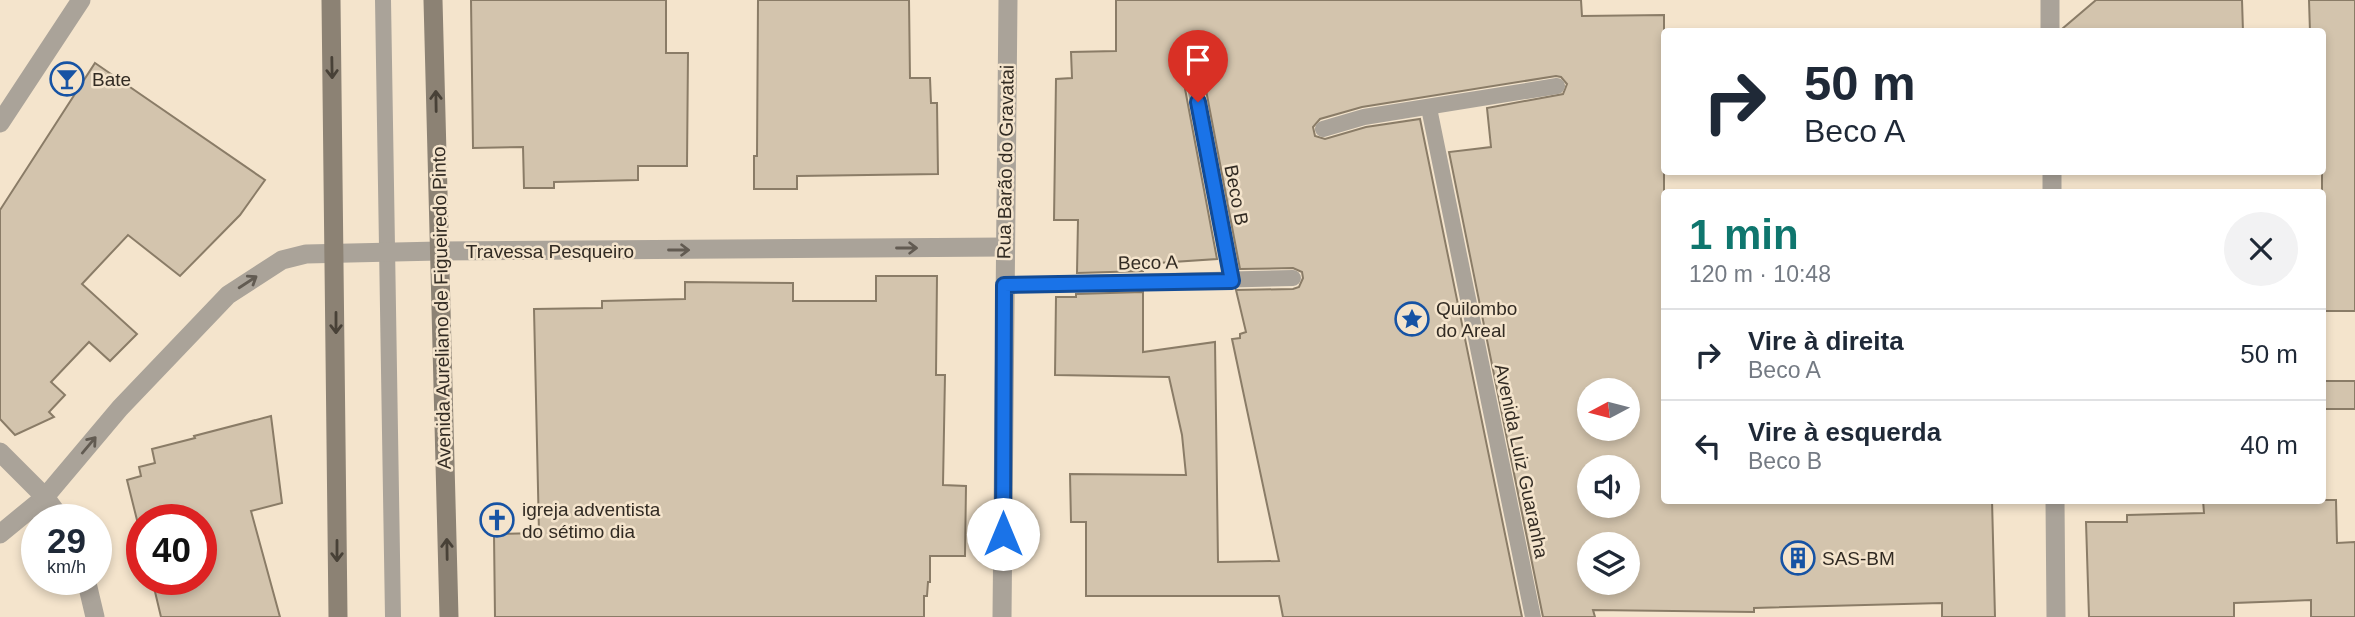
<!DOCTYPE html>
<html lang="pt">
<head>
<meta charset="utf-8">
<style>
  :root { --surface:#fff; --page:#f2f2f3; --text:#1f2937; --muted:#747a83; --line:#e0e1e3; --accent:#0f766e }
  body { margin:0; font-family:Helvetica,sans-serif; background:var(--page); color:var(--text); height:100vh; display:flex; flex-direction:column; font-size:26px; white-space:nowrap }
  * { box-sizing:border-box; margin:0 }
  p { font-size:23px; color:var(--muted) }
  .icon { flex:none; width:38px; height:38px; fill:none; stroke:currentColor; stroke-width:2; stroke-linecap:round; stroke-linejoin:round }
  .map { position:relative; flex:1; overflow:hidden }
  .side { position:absolute; left:1661px; top:189px; width:665px; height:315px; display:flex; flex-direction:column; background:var(--surface); border-radius:7px; box-shadow:0 4px 10px #0003 }
  .side>* { flex:none }
  .guide { position:absolute; left:1661px; top:28px; width:665px; height:147px; border-radius:7px; box-shadow:0 4px 10px #0003; background:#fff; color:var(--text); overflow:hidden }
  .needle { width:46px; rotate:263deg }
  .buttons { position:absolute; left:1577px; top:378px; display:grid; gap:14px }
  .buttons a { display:grid; place-items:center; width:63px; height:63px; border-radius:50%; background:var(--surface); box-shadow:0 4px 10px #0003; font-size:35px }
  .speed { position:absolute; left:21px; top:504px; display:flex; gap:14px; font-size:35px; font-weight:700; text-align:center }
  .speed>* { display:grid; place-content:center; width:91px; height:91px; border-radius:50%; background:var(--surface); box-shadow:0 4px 10px #0003; line-height:1 }
  .speed small { font-size:18px; font-weight:400 }
  .speed .limit { border:10px solid #d22; background:#fff; color:#111 }
  .pin { position:absolute; display:grid; place-items:center; width:60px; height:60px; color:#fff; margin:-72px -30px; border-radius:50% 50% 50% 0; rotate:-45deg; box-shadow:0 0 7px #0007 }
  .pin .icon { rotate:45deg }
  .me { position:absolute; width:77px; margin:-38px; rotate:0deg; stroke-linejoin:round; filter:drop-shadow(0 0 5px #0008) }
  .turn { display:flex; align-items:center; gap:24px; height:147px; padding:0 28px; font-size:32px }
  .turn .icon { width:91px; height:91px; stroke-width:2.5 }
  .turn b { display:block; font-size:49px; line-height:60px }
  .round { display:grid; place-items:center; flex:none; width:74px; height:74px; border-radius:37px; background:var(--page) }
  .headline { display:flex; align-items:center; justify-content:space-between; height:119px; padding:0 28px }
  h1 { font-size:42px; font-weight:800; line-height:52px; color:var(--accent) }
  ul { padding:0; list-style:none }
  li { display:flex; align-items:center; gap:21px; height:91px; padding:0 28px; border-top:2px solid var(--line) }
  li div { flex:1 }
  li b { display:block; font-size:26px }
  li em { font-style:normal }
  .map>svg:first-child { display:block }
</style>
</head>
<body>
<div class="map">
<svg width="2355" height="617" viewBox="0 0 2355 617">
  <rect width="100%" height="100%" fill="#f4e4cc"/>
  <g fill="#d3c4ad" stroke="#8a7c67" stroke-width="2" fill-rule="evenodd">
    <polygon points="471,0 666,0 666,53 688,53 687,166 638,166 638,180 554,182 554,188 524,188 523,147 473,148"/>
    <polygon points="758,0 909,0 910,78 930,78 931,103 937,103 938,174 797,176 797,189 754,189 754,156 757,156"/>
    <path d="M 1116,0 L 1581,0 L 1582,16 L 1664,15 L 1664,500 L 1785,500 L 1785,503 L 1992,500 L 1995,617 L 1942,617 L 1942,603 L 1754,608 L 1754,612 L 1593,610 L 1595,617 L 1543,617 L 1449,152 L 1491,147 L 1487,108 L 1563,94 L 1567,84 L 1561,77 L 1556,76 L 1362,107 L 1320,119 L 1313,127 L 1315,136 L 1325,139 L 1366,127 L 1420,119 L 1522,617 L 1283,617 L 1279,596 L 1086,596 L 1086,522 L 1071,522 L 1070,474 L 1186,475 L 1182,435 L 1169,377 L 1055,375 L 1056,297 L 1076,297 L 1076,294 L 1143,292 L 1143,352 L 1215,342 L 1218,562 L 1279,561 L 1232,339 L 1240,338 L 1240,334 L 1246,332 L 1236,290 L 1293,289 L 1299,287 L 1303,278 L 1302,272 L 1293,268 L 1240,269 L 1203,74 L 1200,69 L 1192,66 L 1186,69 L 1183,78 L 1217,259 L 1143,264 L 1143,271 L 1077,273 L 1078,220 L 1054,220 L 1056,79 L 1072,78 L 1071,52 L 1116,51 ZM 1589,390 L 1628,390 L 1628,429 L 1589,429 ZM 1589,467 L 1628,467 L 1628,506 L 1589,506 ZM 1589,544 L 1628,544 L 1628,583 L 1589,583 Z"/>
    <polygon points="2096,0 2242,0 2243,32 2062,32 2062,29"/>
    <polygon points="2309,0 2355,0 2355,311 2322,311 2322,32 2310,32"/>
    <polygon points="95,63 265,180 240,215 180,276 128,235 82,284 137,334 110,361 89,342 51,382 65,395 49,412 54,417 15,435 0,419 0,210"/>
    <polygon points="876,276 937,276 936,375 945,375 943,485 966,486 965,556 930,556 930,582 928,582 927,596 924,596 924,617 495,617 494,534 539,533 534,309 602,308 602,301 685,299 685,282 793,283 793,301 876,301"/>
    <rect x="2322" y="381" width="33" height="28"/>
    <polygon points="271,416 282,503 251,511 280,617 161,617 152,579 201,579 201,520 137,520 127,480 141,476 139,467 155,463 152,449 195,438 194,436"/>
    <polygon points="2203,500 2336,500 2337,543 2355,542 2355,617 2311,617 2311,600 2234,603 2234,617 2089,617 2086,522 2127,522 2127,515 2204,513"/>
  </g>
  <g fill="none" stroke-linecap="round" stroke-linejoin="round">
    <g stroke="#aaa399" stroke-width="16">
      <polyline points="383,0 393,617"/>
      <polyline points="1193,76 1232,281"/>
      <polyline points="1429,108 1533,617"/>
      <polyline points="1323,129 1364,117 1557,86"/>
      <polyline points="1004,285 1293,278"/>
    </g>
    <g stroke="#aaa399" stroke-width="19">
      <polyline points="2050,0 2050,32"/>
      <polyline points="2052,172 2052,192"/>
      <polyline points="2055,500 2056,617"/>
      <polyline points="0,534 45,497 62,520"/>
      <polyline points="86,579 95,617"/>
    </g>
    <g stroke="#aaa399" stroke-width="19">
      <polyline points="0,123 81,0"/>
      <polyline points="0,452 45,497 120,408 228,295 282,260 306,254 439,251 1004,247"/>
      <polyline points="1002,617 1008,0"/>
    </g>
    <g stroke="#8c8274" stroke-width="19">
      <polyline points="331,0 338,617"/>
      <polyline points="433,0 449,617"/>
    </g>
  </g>
  <defs><path id="oneway-shaft" d="M-6 0H5M1.5-3L5.5 0L1.5 3" fill="none" stroke-width="1.6" stroke-linecap="round" stroke-linejoin="round" transform="scale(1.75)"/></defs>
  <g stroke="#484137">
    <use href="#oneway-shaft" transform="translate(332 68) rotate(89)"/>
    <use href="#oneway-shaft" transform="translate(436 101) rotate(-91)"/>
    <use href="#oneway-shaft" transform="translate(336 323) rotate(90)"/>
    <use href="#oneway-shaft" transform="translate(447 549) rotate(-91)"/>
    <use href="#oneway-shaft" transform="translate(337 551) rotate(90)"/>
  </g>
  <g stroke="#625b52">
    <use href="#oneway-shaft" transform="translate(907 248)"/>
    <use href="#oneway-shaft" transform="translate(679 250)"/>
    <use href="#oneway-shaft" transform="translate(248 282) rotate(-33)"/>
    <use href="#oneway-shaft" transform="translate(89 445) rotate(-50)"/>
  </g>
  <g fill="none" stroke-linecap="round" stroke-linejoin="round">
    <defs>
      <polyline id="route" points="1003,534 1004,285 1232,281 1198,102"/>
    </defs>
    <use href="#route" stroke="#114b97" stroke-width="18"/>
    <use href="#route" stroke="#1a73e8" stroke-width="12"/>
  </g>
  <defs>
    <symbol id="bar-ring" viewBox="-11 -11 22 22"><circle r="9.5" fill="#f4e4cc" stroke="#1653a4" stroke-width="1.5"/><path d="M-6-5H6L.8 .8V4.5H3.5V6h-7V4.5H-.8V.8Z" fill="#1653a4"/></symbol>
    <symbol id="sight-ring" viewBox="-11 -11 22 22"><circle r="9.5" fill="#f4e4cc" stroke="#1653a4" stroke-width="1.5"/><path d="M0-6L1.8-2.2L6-1.7L2.9 1.2L3.7 5.4L0 3.3L-3.7 5.4L-2.9 1.2L-6-1.7L-1.8-2.2Z" fill="#1653a4"/></symbol>
    <symbol id="church-ring" viewBox="-11 -11 22 22"><circle r="9.5" fill="#f4e4cc" stroke="#1653a4" stroke-width="1.5"/><path d="M-1.2-6h2.4v3.5h3.3v2.4h-3.3V6h-2.4V-.1h-3.3v-2.4h3.3Z" fill="#1653a4"/></symbol>
    <symbol id="building-ring" viewBox="-11 -11 22 22"><circle r="9.5" fill="#f4e4cc" stroke="#1653a4" stroke-width="1.5"/><path d="M-4-6H4V6H1V3H-1V6H-4ZM-2.5-4.3h1.7v1.8h-1.7ZM.8-4.3h1.7v1.8H.8ZM-2.5-1h1.7V.8h-1.7ZM.8-1h1.7V.8H.8Z" fill="#1653a4"/></symbol>
  </defs>
  <g fill-rule="evenodd">
    <use href="#bar-ring" x="48" y="60" width="38" height="38"/>
    <use href="#sight-ring" x="1393" y="300" width="38" height="38"/>
    <use href="#church-ring" x="478" y="501" width="38" height="38"/>
    <use href="#building-ring" x="1779" y="539" width="38" height="38"/>
  </g>
  <g text-anchor="middle" stroke-width="5" stroke-linejoin="round" paint-order="stroke">
    <g font-size="19" fill="#322b23" stroke="#f4e4cc" text-anchor="start">
      <text x="92" y="86">Bate</text>
      <text x="1436" y="315">Quilombo<tspan x="1436" dy="22">do Areal</tspan></text>
      <text x="522" y="516">igreja adventista<tspan x="522" dy="22">do sétimo dia</tspan></text>
      <text x="1822" y="565">SAS-BM</text>
    </g>
    <g font-size="19" fill="#322b23" stroke="#f4e4cc">
      <text transform="translate(1005 162) rotate(-89)" y="7">Rua Barão do Gravatai</text>
      <text transform="translate(1237 195) rotate(79)" y="7">Beco B</text>
      <text x="550" y="258">Travessa Pesqueiro</text>
      <text transform="translate(1148 262) rotate(-1)" y="7">Beco A</text>
      <text transform="translate(441 308) rotate(-91)" y="7">Avenida Aureliano de Figueiredo Pinto</text>
      <text transform="translate(1522 461) rotate(78)" y="7">Avenida Luiz Guaranha</text>
    </g>
  </g>
</svg>
<div class="buttons">
<a><svg class="needle" viewBox="-14 -14 28 28"><path d="M0-13l5 13h-10z" fill="#e53935"/><path d="M0 13l5-13h-10z" fill="#747a83"/></svg></a>
<a><svg class="icon" aria-label="sound" viewBox="0 0 24 24"><path d="M4 9h4l5-4v14l-5-4H4zM17 9q2 3 0 6"/></svg></a>
<a><svg class="icon" aria-label="layers" viewBox="0 0 24 24"><path d="M12 4l9 5-9 5-9-5zM3 14l9 5 9-5"/></svg></a>
</div>
<div class="speed"><div>29<small>km/h</small></div><div class="limit">40</div></div>
<div class="pin" style="left:1198px;top:102px;background:#d93025"><svg class="icon" aria-label="arrive" viewBox="0 0 24 24"><path d="M6 21V4h12l-3 4 3 4H6"/></svg></div>
<svg class="me" style="left:1003px;top:534px" viewBox="-20 -20 40 40"><circle r="19" fill="#fff"/><path d="M0-13L10 11 0 6-10 11z" fill="#1a73e8"/></svg>
<div class="guide">
<div class="turn"><svg class="icon" aria-label="right" viewBox="0 0 24 24"><path d="M7 20v-9h11M14 6l5 5-5 5"/></svg><div><b>50 m</b>Beco A</div></div>
</div>
<section class="side">
<div class="headline"><div><h1>1 min</h1><p>120 m · 10:48</p></div><a class="round"><svg class="icon" aria-label="close" viewBox="0 0 24 24"><path d="M6 6l12 12M18 6L6 18"/></svg></a></div>
<ul>
<li><svg class="icon" aria-label="right" viewBox="0 0 24 24"><path d="M7 20v-9h11M14 6l5 5-5 5"/></svg><div><b>Vire à direita</b><p>Beco A</p></div><em>50 m</em></li>
<li><svg class="icon" aria-label="left" viewBox="0 0 24 24"><path d="M17 20v-9H6M10 6l-5 5 5 5"/></svg><div><b>Vire à esquerda</b><p>Beco B</p></div><em>40 m</em></li>
</ul>
</section>
</div>
</body>
</html>
